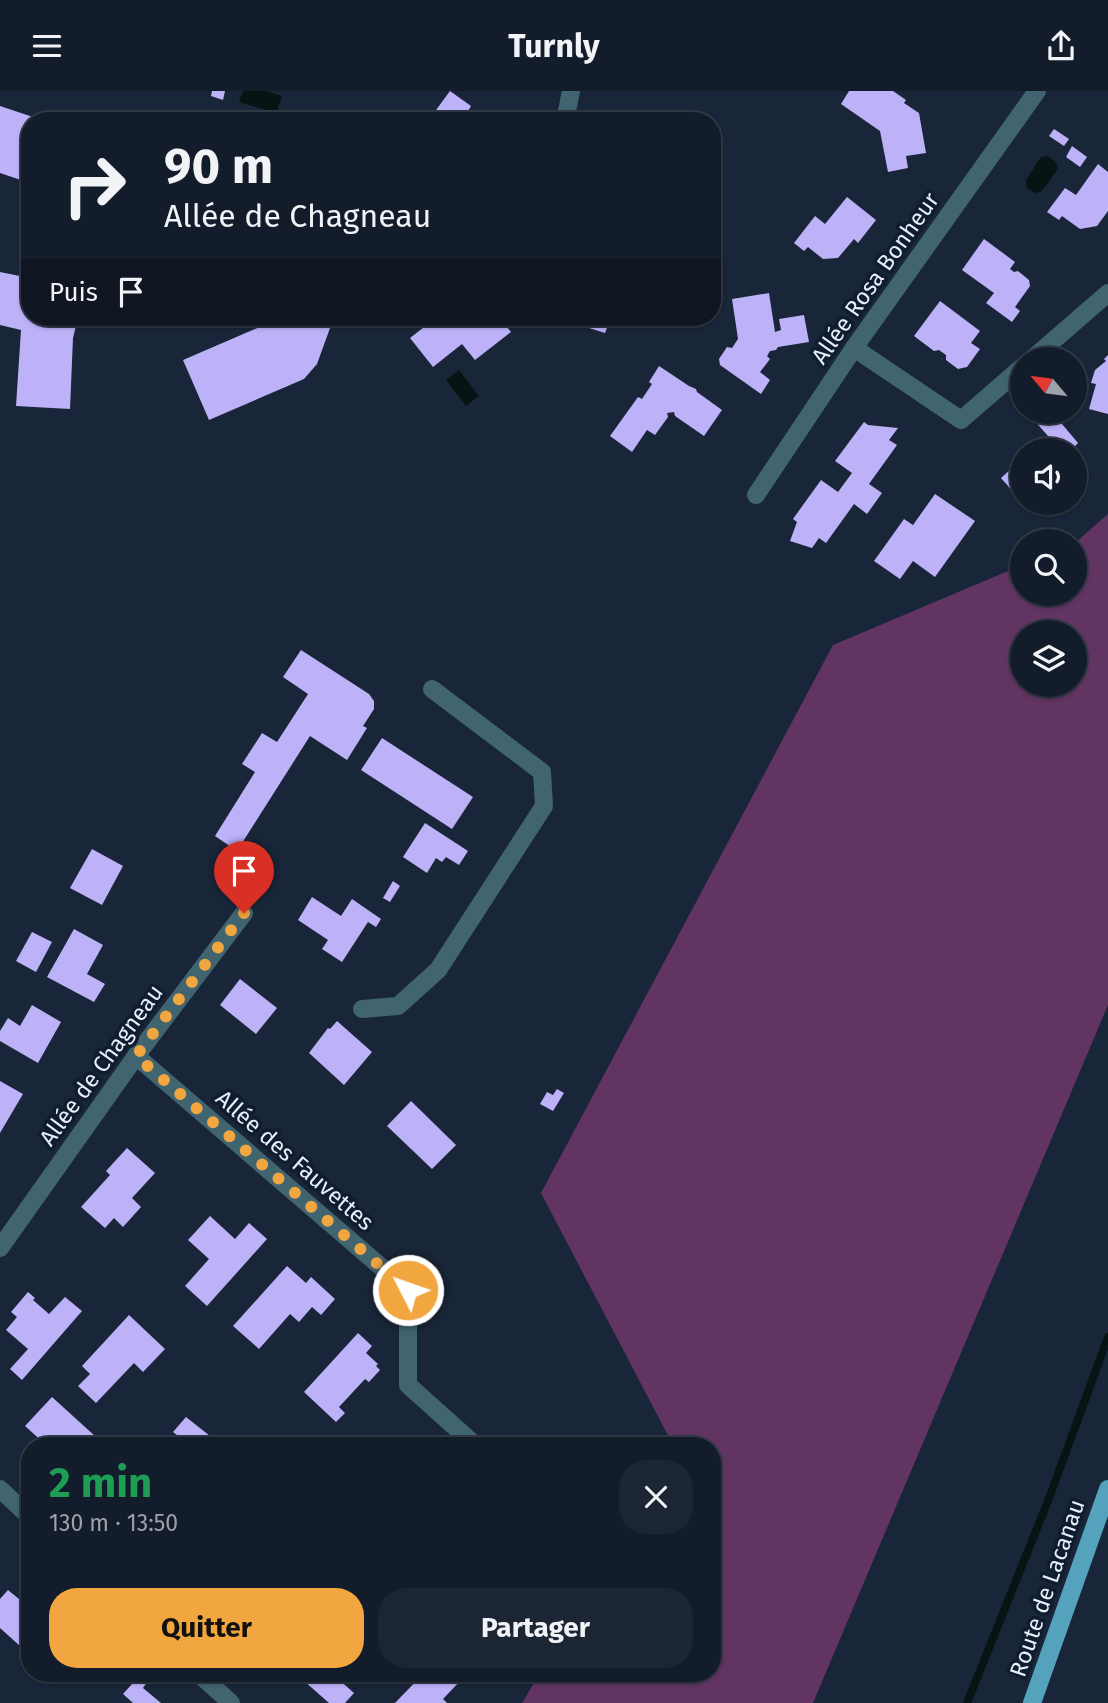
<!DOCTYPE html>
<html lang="fr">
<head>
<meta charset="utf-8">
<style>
  :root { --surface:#131c2b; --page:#1c2533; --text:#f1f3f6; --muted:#9da1a9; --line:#323a47; --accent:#f1a640 }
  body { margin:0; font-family:"Fira Sans",sans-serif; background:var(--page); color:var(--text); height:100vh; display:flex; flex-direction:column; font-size:26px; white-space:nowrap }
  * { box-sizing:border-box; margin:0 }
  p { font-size:23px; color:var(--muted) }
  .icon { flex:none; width:38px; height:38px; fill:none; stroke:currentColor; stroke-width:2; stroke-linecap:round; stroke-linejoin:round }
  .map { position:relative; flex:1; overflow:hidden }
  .drawer { position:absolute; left:21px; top:1346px; width:700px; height:245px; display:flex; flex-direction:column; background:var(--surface); border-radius:28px; box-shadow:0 2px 5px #0004,0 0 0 2px var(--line) }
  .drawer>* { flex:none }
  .top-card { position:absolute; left:21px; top:21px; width:700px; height:214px; border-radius:28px; box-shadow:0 2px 5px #0004,0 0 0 2px var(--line); background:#131c2b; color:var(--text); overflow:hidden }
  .needle { width:46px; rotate:299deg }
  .buttons { position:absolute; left:1010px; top:256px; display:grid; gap:14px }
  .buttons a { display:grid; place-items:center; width:77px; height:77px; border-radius:50%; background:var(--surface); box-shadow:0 2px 5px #0004,0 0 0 2px var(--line); font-size:35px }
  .pin { position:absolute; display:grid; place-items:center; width:60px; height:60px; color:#fff; margin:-72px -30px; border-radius:50% 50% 50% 0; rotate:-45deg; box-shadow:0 0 7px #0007 }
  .pin .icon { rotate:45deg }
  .me { position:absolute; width:77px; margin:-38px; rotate:311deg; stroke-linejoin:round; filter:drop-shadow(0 0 5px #0008) }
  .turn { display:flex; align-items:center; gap:24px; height:147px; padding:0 28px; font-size:32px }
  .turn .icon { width:91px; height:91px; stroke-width:2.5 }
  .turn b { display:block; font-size:49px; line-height:60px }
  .then { display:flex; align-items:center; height:66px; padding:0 28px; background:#0003; gap:14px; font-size:26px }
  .round { display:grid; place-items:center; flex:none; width:74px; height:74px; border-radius:28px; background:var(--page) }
  .headline { display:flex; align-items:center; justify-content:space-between; height:119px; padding:0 28px }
  h1 { font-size:42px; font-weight:700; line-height:52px; color:#1e9e55 }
  .cta { display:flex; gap:14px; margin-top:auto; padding:14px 28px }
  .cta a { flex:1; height:80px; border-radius:28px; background:var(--accent); color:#111; font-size:28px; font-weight:700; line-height:80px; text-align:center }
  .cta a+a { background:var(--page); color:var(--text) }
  header { display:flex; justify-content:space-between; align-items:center; height:91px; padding:0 28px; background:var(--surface); font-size:32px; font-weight:700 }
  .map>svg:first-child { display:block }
</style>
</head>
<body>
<header><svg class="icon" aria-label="menu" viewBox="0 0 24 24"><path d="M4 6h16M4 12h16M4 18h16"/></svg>Turnly<svg class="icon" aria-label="share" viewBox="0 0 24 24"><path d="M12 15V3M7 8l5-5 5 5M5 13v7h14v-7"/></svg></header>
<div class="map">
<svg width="1108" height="1612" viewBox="0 0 1108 1612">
  <rect width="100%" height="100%" fill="#192639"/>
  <path fill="#613462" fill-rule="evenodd" d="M 1108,423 L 1108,914 L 813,1612 L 522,1612 L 540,1582 L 712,1582 L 712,1354 L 673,1354 L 541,1102 L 833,554 L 1022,474 L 1022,502 L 1074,502 L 1075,452 ZM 1022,541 L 1074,541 L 1074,593 L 1022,593 Z"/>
  <g fill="#061413">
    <polygon points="243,0 266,0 282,5 276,22 239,11"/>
    <polygon points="1048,65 1056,71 1058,78 1042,100 1035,102 1027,97 1026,89 1041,66"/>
    <polygon points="459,279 479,305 466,315 446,289"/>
  </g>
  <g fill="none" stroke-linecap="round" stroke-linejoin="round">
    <polyline stroke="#061413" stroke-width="8" points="967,1612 1048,1410 1108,1246"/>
  </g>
  <g fill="#bdb1f8">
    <polygon points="212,0 225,0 223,9 211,5"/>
    <polygon points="450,0 471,15 467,22 477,30 428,30"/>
    <polygon points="849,0 893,0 906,9 904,12 919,22 926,62 906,65 908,77 888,81 880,40 841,13"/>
    <polygon points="0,15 42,29 30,30 30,92 0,82"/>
    <polygon points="1054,38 1069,48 1064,55 1049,45"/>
    <polygon points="1072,55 1087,66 1080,76 1066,66"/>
    <polygon points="1098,73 1108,81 1108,120 1097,135 1080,138 1062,125 1059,129 1047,121 1065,97 1076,104"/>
    <polygon points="847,106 876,129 858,152 854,148 838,167 823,168 808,156 804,160 794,152 815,125 825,133"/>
    <polygon points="984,148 1015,171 1010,178 1014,181 1018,180 1029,189 1030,195 1015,216 1020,220 1012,231 986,212 994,202 962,179"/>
    <polygon points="0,181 30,187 30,226 78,226 73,247 70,318 16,315 21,239 0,234"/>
    <polygon points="769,202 775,241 781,239 779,228 804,224 809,251 778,256 776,259 770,260 767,265 770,268 760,281 770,289 761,303 720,274 719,268 727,256 732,257 738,248 732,208"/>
    <polygon points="940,210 980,240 971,252 980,258 967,276 958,278 946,269 946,264 939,259 934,260 914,245"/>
    <polygon points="265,226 334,226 317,273 304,288 209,329 183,269 262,235"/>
    <polygon points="437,226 499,226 511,241 475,269 462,253 433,276 410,247"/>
    <polygon points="568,226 611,226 605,242 567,230"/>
    <polygon points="1108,264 1108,323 1089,318 1096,293 1091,292 1095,279 1106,270 1104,268"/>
    <polygon points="659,275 689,295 696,298 697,301 722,319 704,345 675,325 674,321 667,322 668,326 655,344 647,339 632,361 610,345 638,306 642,308 652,293 649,291"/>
    <polygon points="1042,320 1051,320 1078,352 1071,359 1033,359 1048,345 1033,328"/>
    <polygon points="864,331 868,334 898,337 889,349 897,354 869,393 882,402 867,423 854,413 826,452 819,447 812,457 790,450 797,431 793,428 821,389 838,401 852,382 835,370"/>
    <polygon points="1022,368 1022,411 1001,387"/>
    <polygon points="935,403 975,430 935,486 913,470 900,488 874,470 904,428 913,434"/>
    <polygon points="301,559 369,603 374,610 374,618 363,635 367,637 347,669 310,645 237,760 215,745 255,681 242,673 262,642 277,651 308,603 283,586"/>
    <polygon points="382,647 473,706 452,738 361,679"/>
    <polygon points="425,732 468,760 459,774 446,766 442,771 436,767 427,782 403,766"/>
    <polygon points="92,758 123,775 102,814 70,797"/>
    <polygon points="393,790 400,795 390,811 383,807"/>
    <polygon points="312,806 341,825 352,808 381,828 376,836 368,831 342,871 322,858 328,849 298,829"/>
    <polygon points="74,838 103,854 87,883 105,893 94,911 47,886"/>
    <polygon points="32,841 52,851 36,881 16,870"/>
    <polygon points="240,888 277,917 256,943 220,914"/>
    <polygon points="32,914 61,931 38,972 0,950 0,940 8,927 20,935"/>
    <polygon points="337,930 372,961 344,994 309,962 328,937 330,938"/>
    <polygon points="0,990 23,1003 0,1042"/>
    <polygon points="557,998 564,1002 553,1020 540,1013 547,1001 553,1004"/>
    <polygon points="411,1010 456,1054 432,1078 387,1035"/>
    <polygon points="127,1057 155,1082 132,1107 141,1116 123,1136 114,1127 105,1137 81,1116 110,1084 106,1080"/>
    <polygon points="210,1125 235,1148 249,1132 267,1148 207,1215 185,1195 209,1168 188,1149"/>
    <polygon points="287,1175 306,1192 311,1186 335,1208 321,1224 312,1216 299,1231 290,1223 259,1258 233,1235"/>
    <polygon points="28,1201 35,1207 33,1209 49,1223 65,1206 82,1220 22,1289 10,1278 28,1258 6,1239 17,1226 11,1221"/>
    <polygon points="129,1224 165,1258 143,1281 134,1272 96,1312 78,1295 90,1283 82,1275"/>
    <polygon points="358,1242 372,1255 366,1262 378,1273 376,1275 380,1279 369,1291 365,1288 339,1316 345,1322 336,1331 304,1301"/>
    <polygon points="52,1306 96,1346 89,1354 46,1354 25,1335"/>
    <polygon points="186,1326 210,1345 203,1354 190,1354 173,1341"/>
    <polygon points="8,1499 30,1517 30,1564 0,1537 0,1508"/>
    <polygon points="295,1582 341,1582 337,1587 354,1602 345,1612 329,1612"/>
    <polygon points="424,1582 455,1582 462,1588 443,1608 447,1612 395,1612"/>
    <polygon points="140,1584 147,1591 143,1597 161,1612 133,1612 123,1603"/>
  </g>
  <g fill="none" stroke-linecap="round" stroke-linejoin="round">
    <g stroke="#416471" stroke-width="18">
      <polyline points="565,30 571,0"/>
      <polyline points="854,257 961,329 1022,276"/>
      <polyline points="1032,268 1108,202"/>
      <polyline points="756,404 854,257 1037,0"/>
      <polyline points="362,918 398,915 438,879 544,715 542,681 432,598"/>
      <polyline points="136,965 408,1199 408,1294 475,1354"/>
      <polyline points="0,1157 136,965 244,822"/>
      <polyline points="0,1398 30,1426"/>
      <polyline points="198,1582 231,1612"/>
    </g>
    <polyline stroke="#55a2bd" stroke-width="18" points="1032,1612 1108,1398"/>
  </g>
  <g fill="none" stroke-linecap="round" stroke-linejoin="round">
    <polyline stroke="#f1a640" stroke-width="12" stroke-dasharray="0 21.6" points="244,822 136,965 408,1199"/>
  </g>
  <g text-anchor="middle" stroke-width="7" stroke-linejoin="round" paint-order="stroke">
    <g font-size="23" fill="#e6effc" stroke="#101d2f">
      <text transform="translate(875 187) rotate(-55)" y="8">Allée Rosa Bonheur</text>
      <text transform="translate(101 974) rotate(-54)" y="8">Allée de Chagneau</text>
      <text transform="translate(295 1069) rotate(41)" y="8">Allée des Fauvettes</text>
      <text transform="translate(1047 1497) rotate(-71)" y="8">Route de Lacanau</text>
    </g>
  </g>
</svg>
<div class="buttons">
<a><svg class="needle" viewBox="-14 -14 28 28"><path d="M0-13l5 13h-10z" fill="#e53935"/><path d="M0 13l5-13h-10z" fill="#9da1a9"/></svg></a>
<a><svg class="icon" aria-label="sound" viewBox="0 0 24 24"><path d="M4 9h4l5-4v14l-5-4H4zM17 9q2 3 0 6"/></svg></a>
<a><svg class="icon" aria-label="search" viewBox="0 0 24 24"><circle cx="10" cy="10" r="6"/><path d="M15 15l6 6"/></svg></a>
<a><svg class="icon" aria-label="layers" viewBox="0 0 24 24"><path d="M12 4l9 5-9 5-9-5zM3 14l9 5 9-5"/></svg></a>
</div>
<div class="pin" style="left:244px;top:822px;background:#d93025"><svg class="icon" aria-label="arrive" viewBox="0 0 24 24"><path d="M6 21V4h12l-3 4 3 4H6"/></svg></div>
<svg class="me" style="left:408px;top:1199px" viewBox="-20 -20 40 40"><circle r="17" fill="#f1a640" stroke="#fff" stroke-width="3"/><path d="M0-11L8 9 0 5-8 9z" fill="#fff"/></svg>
<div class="top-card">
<div class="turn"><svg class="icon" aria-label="right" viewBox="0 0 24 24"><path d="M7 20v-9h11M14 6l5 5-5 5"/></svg><div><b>90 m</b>Allée de Chagneau</div></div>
<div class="then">Puis<svg class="icon" aria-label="arrive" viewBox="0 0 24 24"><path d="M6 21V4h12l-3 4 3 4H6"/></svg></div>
</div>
<section class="drawer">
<div class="headline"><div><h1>2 min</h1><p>130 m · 13:50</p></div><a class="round"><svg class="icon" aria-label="close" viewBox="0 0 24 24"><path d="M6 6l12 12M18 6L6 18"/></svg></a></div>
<div class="cta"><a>Quitter</a><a>Partager</a></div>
</section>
</div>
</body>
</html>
